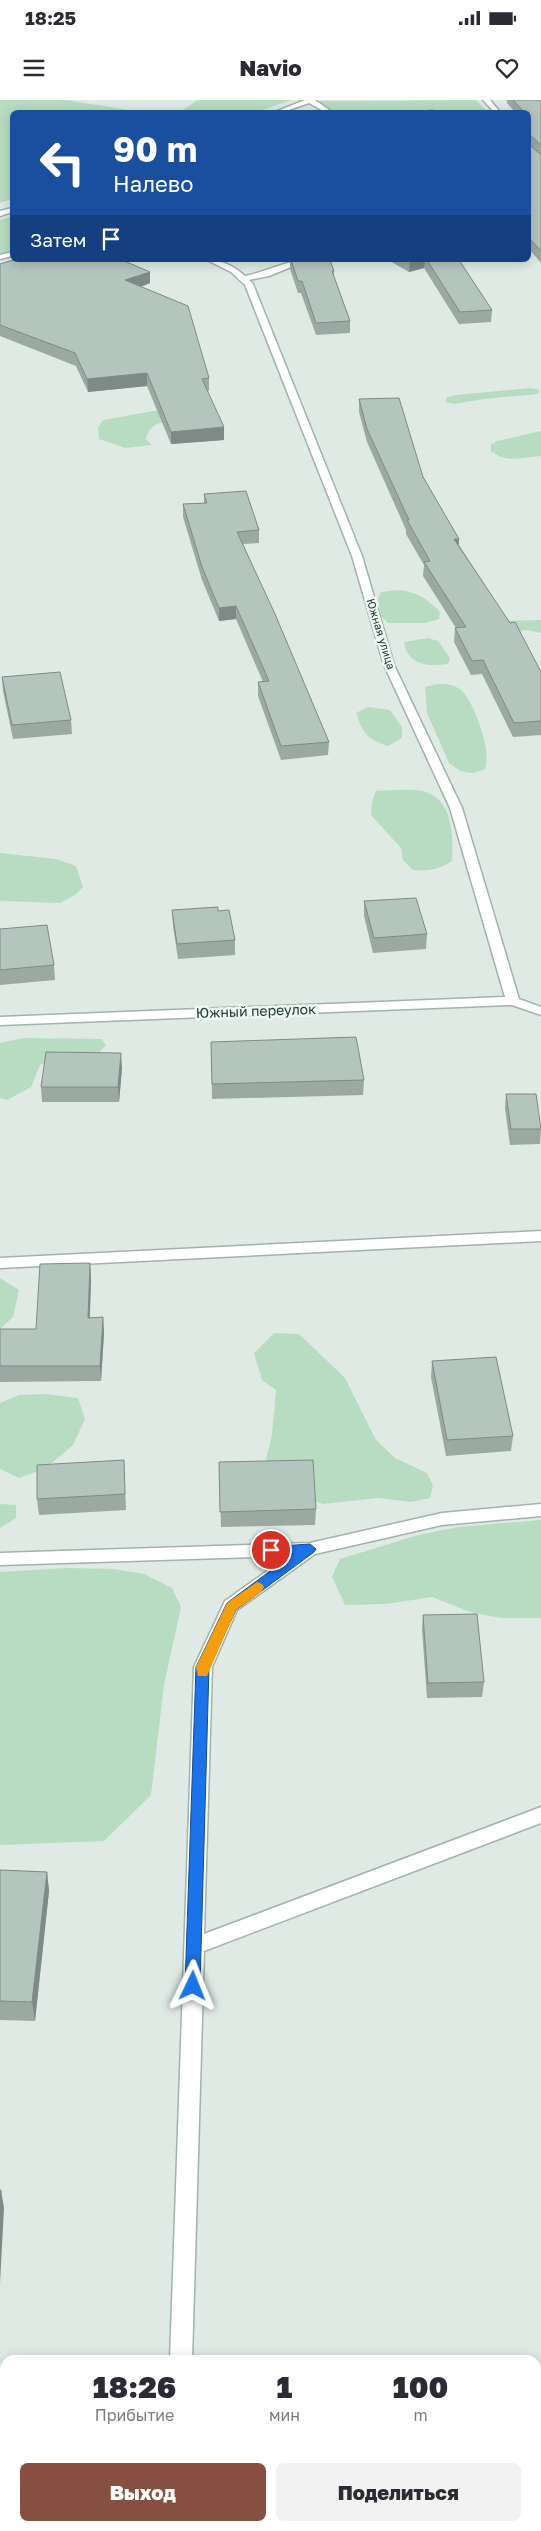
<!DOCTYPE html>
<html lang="ru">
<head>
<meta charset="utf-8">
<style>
  :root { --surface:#fff; --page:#f2f2f3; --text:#2b2b33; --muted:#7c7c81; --accent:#864f41 }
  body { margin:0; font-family:"Golos Text",sans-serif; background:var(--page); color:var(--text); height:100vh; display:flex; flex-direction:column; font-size:19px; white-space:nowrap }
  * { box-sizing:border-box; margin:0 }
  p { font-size:16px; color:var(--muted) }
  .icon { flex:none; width:28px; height:28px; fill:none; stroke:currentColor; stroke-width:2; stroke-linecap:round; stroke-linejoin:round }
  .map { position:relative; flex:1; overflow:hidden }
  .panel { position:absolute; left:0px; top:2255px; width:541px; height:176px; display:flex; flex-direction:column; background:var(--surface); border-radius:15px 15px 0 0; box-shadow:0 2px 12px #0003 }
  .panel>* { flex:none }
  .top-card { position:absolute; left:10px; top:10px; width:521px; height:152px; border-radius:8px; box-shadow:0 2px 12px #0003; background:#1a4fa0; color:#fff; overflow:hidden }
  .pin { position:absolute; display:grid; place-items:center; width:42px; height:42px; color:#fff; margin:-21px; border:2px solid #fff; border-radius:50%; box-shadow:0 1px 5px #0007 }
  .me { position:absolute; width:55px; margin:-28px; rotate:2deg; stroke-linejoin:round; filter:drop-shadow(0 0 4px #0008) }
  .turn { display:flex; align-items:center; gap:18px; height:105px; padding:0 20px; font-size:22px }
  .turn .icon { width:65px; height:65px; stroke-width:2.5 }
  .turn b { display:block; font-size:35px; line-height:42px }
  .then { display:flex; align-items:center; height:48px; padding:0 20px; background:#0003; gap:10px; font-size:19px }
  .eta { display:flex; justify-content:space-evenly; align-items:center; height:85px; text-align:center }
  .eta b { font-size:30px; font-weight:800; line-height:35px }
  .button { display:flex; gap:10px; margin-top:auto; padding:10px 20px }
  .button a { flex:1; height:58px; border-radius:8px; background:var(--accent); color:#fff; font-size:20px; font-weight:800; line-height:58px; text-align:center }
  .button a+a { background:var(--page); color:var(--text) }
  .status { display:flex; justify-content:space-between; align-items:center; height:35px; padding:0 25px; background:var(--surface); direction:ltr }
  .status svg { height:14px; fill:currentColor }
  header { display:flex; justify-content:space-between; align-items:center; height:65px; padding:0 20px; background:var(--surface); font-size:22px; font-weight:800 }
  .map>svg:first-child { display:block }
</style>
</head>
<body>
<div class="status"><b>18:25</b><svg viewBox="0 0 49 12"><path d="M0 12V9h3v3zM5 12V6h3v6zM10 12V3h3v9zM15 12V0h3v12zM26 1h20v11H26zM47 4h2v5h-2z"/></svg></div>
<header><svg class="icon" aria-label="menu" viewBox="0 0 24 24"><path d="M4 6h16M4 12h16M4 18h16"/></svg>Navio<svg class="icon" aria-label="heart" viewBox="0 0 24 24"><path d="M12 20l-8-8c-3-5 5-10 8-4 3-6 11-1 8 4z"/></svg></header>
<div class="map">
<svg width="541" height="2431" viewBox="0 0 541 2431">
  <rect width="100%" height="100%" fill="#dfeae5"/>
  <g fill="#b7dcc1">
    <polygon points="0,0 66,0 141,12 12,12 12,99 0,103"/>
    <polygon points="198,0 291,0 257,12 180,12"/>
    <polygon points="476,0 488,12 335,12 316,1"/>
    <polygon points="12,116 12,150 0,154 0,120"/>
    <polygon points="531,288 540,290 538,294 484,299 454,304 446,302 446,298 456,295"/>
    <path d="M 165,309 L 178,320 C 162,322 150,322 146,339 L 152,345 L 125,348 L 99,339 L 98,327 L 103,320 Z"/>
    <path d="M 541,331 L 541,356 C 523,357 507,364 491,351 L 491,345 L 497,341 Z"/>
    <path d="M 397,490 C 416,491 427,499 440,512 L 439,519 L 425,523 L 388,523 L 381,516 L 378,499 L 381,492 Z"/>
    <polygon points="541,520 541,533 527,530 496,534 497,521"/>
    <path d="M 428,538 L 438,541 L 450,558 L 448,564 C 427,567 408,565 404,542 Z"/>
    <path d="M 438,584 C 447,584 453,584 461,590 C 473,599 494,656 484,670 L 472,673 L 460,671 L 449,663 L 427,613 L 425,587 Z"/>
    <path d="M 368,607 L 390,610 L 402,627 L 402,638 L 388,646 C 367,639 363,634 356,613 Z"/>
    <path d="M 394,690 C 404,690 417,689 426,692 C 454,702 453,737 452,761 C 439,770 428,771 413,770 L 403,760 L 401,748 L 371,715 L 372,702 L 376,691 Z"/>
    <polygon points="0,753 56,759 76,766 83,787 75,795 60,803 0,801"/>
    <polygon points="23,938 101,939 106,945 98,954 66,955 40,965 31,987 7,1000 0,998 0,943"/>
    <polygon points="0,1178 19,1190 13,1217 0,1229"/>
    <polygon points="274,1233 299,1234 345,1278 376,1340 395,1358 427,1373 433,1385 430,1398 411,1402 378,1398 323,1404 289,1393 265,1364 272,1335 276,1290 262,1280 254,1253"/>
    <polygon points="46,1294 78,1298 85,1319 73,1345 46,1368 19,1378 0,1369 0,1303 19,1295"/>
    <polygon points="0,1404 16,1405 16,1418 0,1428"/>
    <polygon points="541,1420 541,1518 501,1518 470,1512 432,1497 386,1504 345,1505 332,1477 340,1459 418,1435 458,1427"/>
    <polygon points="67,1468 113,1469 144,1474 172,1488 181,1507 164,1585 151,1695 104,1741 0,1745 0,1472"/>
  </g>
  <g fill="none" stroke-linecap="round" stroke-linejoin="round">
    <defs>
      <g id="minor">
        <polygon points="305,0 315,0 332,12 325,12 309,3 283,12 275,12"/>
        <polygon points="483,0 490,0 500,12 494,12"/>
        <polygon points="12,108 12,112 0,116 0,111"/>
        <polygon points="12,152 12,156 0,159 0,155"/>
        <path d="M 207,160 C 222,160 234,166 245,176 C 266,172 287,160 308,160 L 269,176 L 249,180 L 253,184 L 362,456 L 394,565 L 462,708 L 519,899 L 541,907 L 541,915 L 512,905 L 0,925 L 0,917 L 505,897 L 450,708 L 384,565 L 352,456 L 245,185 L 231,172 Z"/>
        <polygon points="541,1131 541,1141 0,1168 0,1158"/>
        <polygon points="541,1404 541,1416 442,1425 315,1454 237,1510 212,1567 204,1834 541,1707 541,1723 204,1851 192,2260 170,2260 194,1567 225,1501 288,1456 0,1465 0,1453 310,1443 442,1413"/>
        <rect x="168" y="2426" width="24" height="5"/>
      </g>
    </defs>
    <use href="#minor" stroke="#a2b2ac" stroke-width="3"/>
    <use href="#minor" fill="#fff" fill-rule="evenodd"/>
  </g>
  <g fill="#9ba9a3">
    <polygon points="507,0 541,0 541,163 529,149 529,12 514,11 507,3"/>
    <polygon points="287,160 330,160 334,171 334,176 350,221 350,233 316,235 301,193 298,193 290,169 290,161 288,161"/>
    <polygon points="388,160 459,160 492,210 491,222 459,224 424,168 409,172"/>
    <polygon points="0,164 150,172 150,183 141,187 209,278 209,291 207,291 224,340 171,344 147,286 88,292 76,266 0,236"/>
    <polygon points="359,299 423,377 459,439 459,445 541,572 541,635 513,637 482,574 471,575 454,542 455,528 456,528 423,476 424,465 406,434 406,430 367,342 359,312"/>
    <polygon points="204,394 259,430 259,443 243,444 329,642 328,655 281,660 258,596 258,582 263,582 236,519 219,521 202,480 183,417 183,404 204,403"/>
    <polygon points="2,577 71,620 72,634 13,639 3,591"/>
    <polygon points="364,801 427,834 426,849 373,853 364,816"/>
    <polygon points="172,810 218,811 235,840 235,855 178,859 173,826"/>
    <polygon points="0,829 54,865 55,880 0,885"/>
    <polygon points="211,942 364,980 363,995 212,999"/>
    <polygon points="122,968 119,1002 42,1002 41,987"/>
    <polygon points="506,994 541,1027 540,1044 510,1045 505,1009"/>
    <polygon points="90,1163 91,1179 90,1218 103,1217 104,1233 101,1281 0,1282 0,1229 36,1229"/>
    <polygon points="432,1261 513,1336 511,1351 446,1356 431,1277"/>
    <polygon points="124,1360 126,1410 39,1415 37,1399"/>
    <polygon points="219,1362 316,1409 315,1425 221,1427"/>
    <polygon points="423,1515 484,1582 482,1597 427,1598 422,1530"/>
    <polygon points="0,1770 47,1772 49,1791 35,1921 0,1920"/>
  </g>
  <g fill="#7e8a85">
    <polygon points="410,160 425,160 424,168 409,172"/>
    <polygon points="150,172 150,183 126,192 125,180"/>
    <polygon points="147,273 147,286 88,292 87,279"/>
    <polygon points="224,327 224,340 171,344 171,332"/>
    <polygon points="454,439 459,439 458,452"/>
    <polygon points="236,506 236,519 219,521 219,508"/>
    <polygon points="121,953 122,968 119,1002 118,987"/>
    <polygon points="90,1163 91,1179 89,1233 88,1218"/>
    <polygon points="103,1217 104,1233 101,1281 100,1266"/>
    <polygon points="47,1772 49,1791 35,1921 32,1902"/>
    <polygon points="1,2090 4,2108 0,2183 0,2106"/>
  </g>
  <g fill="#b4c5be" stroke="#7e8a85">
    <polygon points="513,0 541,0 541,45 530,35 529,39 529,12 495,12 523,11"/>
    <polygon points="433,10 435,12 410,12"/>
    <polygon points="529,44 541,55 541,151 529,138 529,132 531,132 529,130"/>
    <polygon points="13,160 122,160 150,172 125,180 188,206 209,278 202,279 224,327 171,332 147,273 87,279 75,253 0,225 0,164"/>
    <polygon points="291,160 330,160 334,171 332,171 350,221 316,223 302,181 298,181"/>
    <polygon points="427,160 459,160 492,210 460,212"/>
    <polygon points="399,298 423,377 459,439 454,439 510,523 515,522 541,572 541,621 514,623 483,560 472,561 455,528 466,527 424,462 430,461 407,420 409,420 367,329 359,299"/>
    <polygon points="246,391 259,430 237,432 275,514 329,642 281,646 258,582 269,581 236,506 219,508 202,467 183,404 207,403 204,394"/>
    <polygon points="60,572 71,620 12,625 2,577"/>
    <polygon points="416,798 427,834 374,838 364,801"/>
    <polygon points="218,807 218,811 229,810 235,840 177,844 172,810"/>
    <polygon points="47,825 54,865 0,870 0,829"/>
    <polygon points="356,937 364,980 212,984 211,942"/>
    <polygon points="46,952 121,953 118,987 41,987"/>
    <polygon points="506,994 536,994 541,1029 511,1029"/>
    <polygon points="90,1163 88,1218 103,1217 100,1266 0,1266 0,1229 36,1229 40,1164"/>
    <polygon points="496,1257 513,1336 447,1340 432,1261"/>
    <polygon points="124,1360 125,1394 37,1399 37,1365"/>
    <polygon points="313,1360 316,1409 220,1412 219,1362"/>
    <polygon points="477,1514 484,1582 428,1583 423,1515"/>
    <polygon points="0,1770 47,1772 32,1902 0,1901"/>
    <polygon points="0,2090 1,2090 0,2106"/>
  </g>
  <polygon fill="#1a73e8" stroke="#114b97" points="310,1444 316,1449 314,1452 236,1510 209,1567 200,1886 198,1890 193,1892 188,1890 185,1886 196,1567 227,1503 293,1454 271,1455 265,1450 266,1447"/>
  <polygon fill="#f59e0b" points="257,1482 262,1484 264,1487 262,1491 236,1510 207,1576 198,1576 196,1567 227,1503"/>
  <g text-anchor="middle" stroke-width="5" stroke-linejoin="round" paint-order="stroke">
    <g font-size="11" fill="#203a33" stroke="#eff7f3">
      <text transform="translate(381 534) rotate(73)" y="4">Южная улица</text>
    </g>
    <g font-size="14" fill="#203a33" stroke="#eff7f3">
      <text transform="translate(256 911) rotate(-2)" y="5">Южный переулок</text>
    </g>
  </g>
</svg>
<div class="pin" style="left:271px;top:1450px;background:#d93025"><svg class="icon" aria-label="arrive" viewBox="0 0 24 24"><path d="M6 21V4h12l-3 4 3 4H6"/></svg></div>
<svg class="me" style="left:193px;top:1886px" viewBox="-20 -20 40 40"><path d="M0-17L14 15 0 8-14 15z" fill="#1a73e8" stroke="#fff" stroke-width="4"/></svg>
<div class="top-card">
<div class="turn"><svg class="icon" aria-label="left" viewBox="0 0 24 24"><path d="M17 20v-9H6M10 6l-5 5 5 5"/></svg><div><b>90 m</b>Налево</div></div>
<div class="then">Затем<svg class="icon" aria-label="arrive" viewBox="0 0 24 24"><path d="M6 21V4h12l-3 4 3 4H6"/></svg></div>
</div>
<section class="panel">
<div class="eta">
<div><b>18:26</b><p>Прибытие</p></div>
<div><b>1</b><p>мин</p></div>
<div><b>100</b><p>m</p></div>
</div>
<div class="button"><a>Выход</a><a>Поделиться</a></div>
</section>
</div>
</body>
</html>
